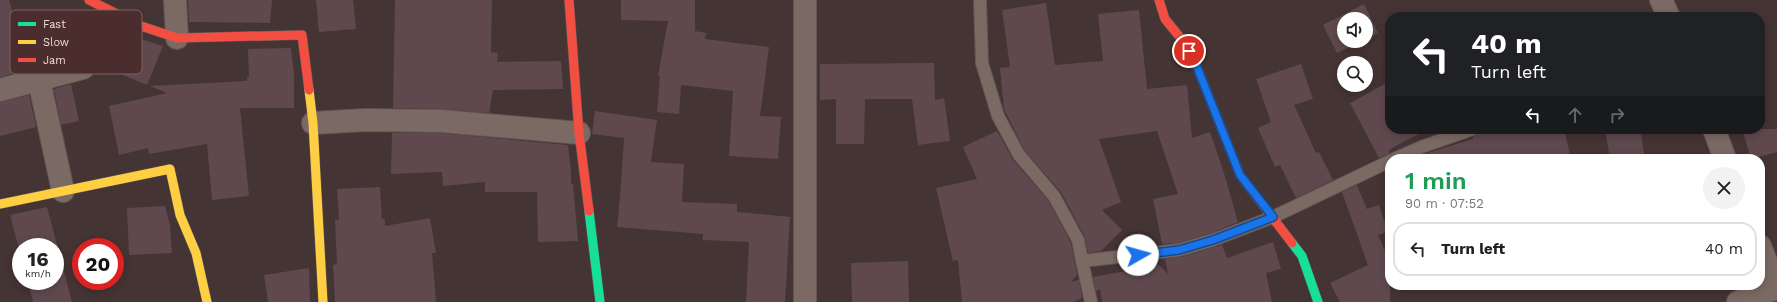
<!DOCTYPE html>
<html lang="en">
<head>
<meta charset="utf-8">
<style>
  :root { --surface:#fff; --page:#f2f2f2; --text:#222; --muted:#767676; --line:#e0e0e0 }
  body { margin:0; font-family:"Work Sans",sans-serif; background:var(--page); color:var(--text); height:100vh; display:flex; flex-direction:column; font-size:15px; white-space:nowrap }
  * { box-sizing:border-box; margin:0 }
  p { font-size:13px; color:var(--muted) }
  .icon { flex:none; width:22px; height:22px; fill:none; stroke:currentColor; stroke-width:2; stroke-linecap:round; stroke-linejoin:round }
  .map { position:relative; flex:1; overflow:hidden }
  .panel { position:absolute; left:1385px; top:154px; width:380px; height:136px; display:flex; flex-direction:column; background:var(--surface); border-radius:16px; box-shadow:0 2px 10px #0003 }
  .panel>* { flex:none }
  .guide { position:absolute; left:1385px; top:12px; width:380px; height:122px; border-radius:16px; box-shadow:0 2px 10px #0003; background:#202124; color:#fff; overflow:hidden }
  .buttons { position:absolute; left:1337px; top:12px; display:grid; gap:8px }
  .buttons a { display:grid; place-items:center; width:36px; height:36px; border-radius:50%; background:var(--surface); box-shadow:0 2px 10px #0003; font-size:20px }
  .speed { position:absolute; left:12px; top:238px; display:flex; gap:8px; font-size:20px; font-weight:700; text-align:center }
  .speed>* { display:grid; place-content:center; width:52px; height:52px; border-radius:50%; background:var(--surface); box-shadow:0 2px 10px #0003; line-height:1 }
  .speed small { font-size:10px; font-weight:400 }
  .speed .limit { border:6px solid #d22; background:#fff; color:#111 }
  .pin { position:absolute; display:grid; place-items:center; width:34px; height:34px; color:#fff; margin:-17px; border:2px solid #fff; border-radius:50%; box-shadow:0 1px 4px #0007 }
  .me { position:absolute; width:44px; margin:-22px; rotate:83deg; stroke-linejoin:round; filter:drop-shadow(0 0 3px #0008) }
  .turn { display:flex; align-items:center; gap:14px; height:84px; padding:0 20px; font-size:18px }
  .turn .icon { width:52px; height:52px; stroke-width:2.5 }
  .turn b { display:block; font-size:28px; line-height:34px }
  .lanes { display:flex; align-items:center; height:38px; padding:0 20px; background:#0003; justify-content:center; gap:20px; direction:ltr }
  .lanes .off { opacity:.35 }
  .round { display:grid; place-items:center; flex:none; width:42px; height:42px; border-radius:21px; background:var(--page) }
  .overview { display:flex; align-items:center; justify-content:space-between; height:68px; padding:0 20px }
  h1 { font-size:24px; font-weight:600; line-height:30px; color:#1e9e55 }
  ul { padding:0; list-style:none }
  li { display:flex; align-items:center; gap:12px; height:54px; margin:0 8px 6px; padding:0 12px; border:2px solid var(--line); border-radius:16px }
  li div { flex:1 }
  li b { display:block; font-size:15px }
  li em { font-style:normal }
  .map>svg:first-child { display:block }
</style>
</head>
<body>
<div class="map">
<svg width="1777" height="302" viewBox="0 0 1777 302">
  <rect width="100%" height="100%" fill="#453434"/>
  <g fill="#5f494e">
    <polygon points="0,0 9,0 29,69 0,77"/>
    <polygon points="188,0 272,0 270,23 189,22"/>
    <polygon points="316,0 353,0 356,29 319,32"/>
    <polygon points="395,0 492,0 491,52 498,53 497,62 561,61 563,89 493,90 489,113 442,109 393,108"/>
    <polygon points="621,0 695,0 695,31 706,33 705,39 769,47 760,116 781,117 778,159 729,156 733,91 681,85 679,114 657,112 660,76 658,76 668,21 621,20"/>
    <polygon points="1046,3 1055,65 1103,61 1098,14 1139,10 1147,89 1187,85 1192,138 1210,132 1224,173 1238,222 1211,233 1178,243 1162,244 1153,199 1178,194 1157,131 1099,139 1121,202 1102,210 1122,230 1101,251 1088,253 1085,237 1061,192 1025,151 1004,109 1000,68 1010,67 1002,10"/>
    <polygon points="1364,4 1378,33 1366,39 1366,19 1344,19 1344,41 1362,41 1337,53 1323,25"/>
    <polygon points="96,18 135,37 163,46 147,85 94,63 87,56 81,56"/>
    <polygon points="291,48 294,74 294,108 240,108 249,196 212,200 207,144 149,154 148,148 119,155 109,106 167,93 150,86 247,81 247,77 249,77 248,49"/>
    <polygon points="934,63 935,100 944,98 950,141 918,145 912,99 865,99 864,144 836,144 836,99 820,100 820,64"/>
    <polygon points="1301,64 1313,99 1294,105 1316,153 1319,152 1333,180 1296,198 1280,165 1275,167 1258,128 1271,122 1256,79"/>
    <polygon points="1390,81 1390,129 1428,129 1390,149 1389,154 1379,158 1350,103"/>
    <polygon points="71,84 79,121 61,125 54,89"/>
    <polygon points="29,95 36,127 0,136 0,102"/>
    <polygon points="595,111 657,120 651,162 684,164 682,202 737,204 737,212 790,217 785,302 746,302 749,242 703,240 703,234 617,227 620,197 624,138 592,134"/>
    <polygon points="1489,129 1564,129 1571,159 1425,159 1424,154 1473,139 1473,137 1479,133"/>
    <polygon points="1605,129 1640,129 1645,159 1610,159"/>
    <polygon points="1742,129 1777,129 1777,152 1751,159"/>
    <polygon points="997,131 1013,160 1048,200 1071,243 1077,275 1071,282 1079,280 1082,298 1073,302 962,302 958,260 953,261 936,188 977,179 963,147"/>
    <polygon points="392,133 440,133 568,145 571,172 571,184 573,184 578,241 538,242 537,192 485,192 485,182 443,186 442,172 391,174"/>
    <polygon points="1357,185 1367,209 1379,205 1388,232 1378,235 1387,255 1390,253 1390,302 1340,302 1330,283 1368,265 1342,192"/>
    <polygon points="380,187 382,219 385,219 385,226 430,218 436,253 432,253 436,302 335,302 333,265 337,264 335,220 339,220 337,189"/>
    <polygon points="165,206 170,225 172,253 129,255 127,208"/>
    <polygon points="47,207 72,302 33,302 28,281 55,281 55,247 21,247 21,256 10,215"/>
    <polygon points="1273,242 1281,269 1266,273 1272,302 1102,302 1100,289 1096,291 1093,277 1159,265 1168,274 1165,259 1181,257 1222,245 1227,258"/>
    <polygon points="908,261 909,302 852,302 851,263"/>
    <polygon points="309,268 310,302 268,302 264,275"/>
  </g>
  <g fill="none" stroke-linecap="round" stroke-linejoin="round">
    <defs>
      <g id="lane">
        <polyline points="980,0 982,63 998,116 1019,155 1054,196 1078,240 1082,261"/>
        <polyline points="1394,159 1424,146 1473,129"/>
        <polyline points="1091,302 1082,261 1179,250 1213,240 1273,217 1390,161"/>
      </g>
      <g id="street">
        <polyline points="175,0 177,38"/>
        <polyline points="805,0 805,302"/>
        <polyline points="1661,0 1669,17"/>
        <polyline points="39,80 63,191"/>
        <polyline points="0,90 83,68"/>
        <polyline points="313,123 366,120 441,121 579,133"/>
        <polyline points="1714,129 1725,159"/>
        <polyline points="1760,246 1777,289"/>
        <polyline points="1738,302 1777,288"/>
      </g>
      <g id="fast">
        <polyline points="589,211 600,302"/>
        <polyline points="1292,243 1302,256 1318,302"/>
      </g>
      <g id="slow">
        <polyline points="309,90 313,123 323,302"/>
        <polyline points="0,204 170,169 180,215 196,253 207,302"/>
      </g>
      <g id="jam">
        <polyline points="89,0 141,26 177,38 302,35 309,90"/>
        <polyline points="569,0 579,133 589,211"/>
        <polyline points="1159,0 1165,19 1183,41 1195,62 1240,175 1292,243"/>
      </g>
    </defs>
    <use href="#lane" stroke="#625453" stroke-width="14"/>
    <use href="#street" stroke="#625453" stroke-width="24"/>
    <use href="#fast" stroke="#625453" stroke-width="10"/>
    <use href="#slow" stroke="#625453" stroke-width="10"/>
    <use href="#jam" stroke="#625453" stroke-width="10"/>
    <use href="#lane" stroke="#7b6a64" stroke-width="12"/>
    <use href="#street" stroke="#7b6a64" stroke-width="22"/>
    <use href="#fast" stroke="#16e098" stroke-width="9"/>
    <use href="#slow" stroke="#ffcf43" stroke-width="9"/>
    <use href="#jam" stroke="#f24e42" stroke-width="9"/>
  </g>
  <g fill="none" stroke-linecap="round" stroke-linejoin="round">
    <defs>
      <polyline id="route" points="1138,255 1179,250 1213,240 1273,217 1240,175 1195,62 1189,51"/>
    </defs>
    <use href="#route" stroke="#114b97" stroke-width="10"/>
    <use href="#route" stroke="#1a73e8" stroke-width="7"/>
  </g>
  <rect x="10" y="10" width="132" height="64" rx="6" fill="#4c2d2d" stroke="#7d6161" stroke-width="1"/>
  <rect x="18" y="22" width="18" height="4" fill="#16e098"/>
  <rect x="18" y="40" width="18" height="4" fill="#ffcf43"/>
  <rect x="18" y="58" width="18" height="4" fill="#f24e42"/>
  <g font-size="11" fill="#eedad9">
    <text x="43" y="28">Fast</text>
    <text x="43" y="46">Slow</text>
    <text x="43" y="64">Jam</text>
  </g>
</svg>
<div class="buttons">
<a><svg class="icon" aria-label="sound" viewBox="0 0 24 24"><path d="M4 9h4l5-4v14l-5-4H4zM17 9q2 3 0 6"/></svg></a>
<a><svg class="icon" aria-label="search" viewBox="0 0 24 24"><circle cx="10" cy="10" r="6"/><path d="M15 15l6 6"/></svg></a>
</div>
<div class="speed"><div>16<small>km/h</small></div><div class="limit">20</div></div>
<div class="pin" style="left:1189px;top:51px;background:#d93025"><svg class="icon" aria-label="arrive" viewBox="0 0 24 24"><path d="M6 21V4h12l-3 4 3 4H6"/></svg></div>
<svg class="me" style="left:1138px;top:255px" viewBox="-20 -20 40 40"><circle r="19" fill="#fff"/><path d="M0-13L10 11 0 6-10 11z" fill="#1a73e8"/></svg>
<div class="guide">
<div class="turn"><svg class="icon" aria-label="left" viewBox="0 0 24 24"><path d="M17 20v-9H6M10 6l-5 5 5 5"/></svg><div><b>40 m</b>Turn left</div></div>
<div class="lanes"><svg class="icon" aria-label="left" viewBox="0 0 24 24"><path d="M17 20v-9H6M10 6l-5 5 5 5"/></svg><svg class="icon off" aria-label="ahead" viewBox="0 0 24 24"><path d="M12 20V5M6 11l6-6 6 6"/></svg><svg class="icon off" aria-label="right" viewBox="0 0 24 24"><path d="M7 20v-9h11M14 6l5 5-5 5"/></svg></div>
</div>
<section class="panel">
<div class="overview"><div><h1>1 min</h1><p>90 m · 07:52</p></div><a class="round"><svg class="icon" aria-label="close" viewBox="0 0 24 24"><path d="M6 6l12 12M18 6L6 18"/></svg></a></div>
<ul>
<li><svg class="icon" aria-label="left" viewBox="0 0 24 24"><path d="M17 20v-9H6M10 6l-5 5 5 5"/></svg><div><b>Turn left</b></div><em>40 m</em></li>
</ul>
</section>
</div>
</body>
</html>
